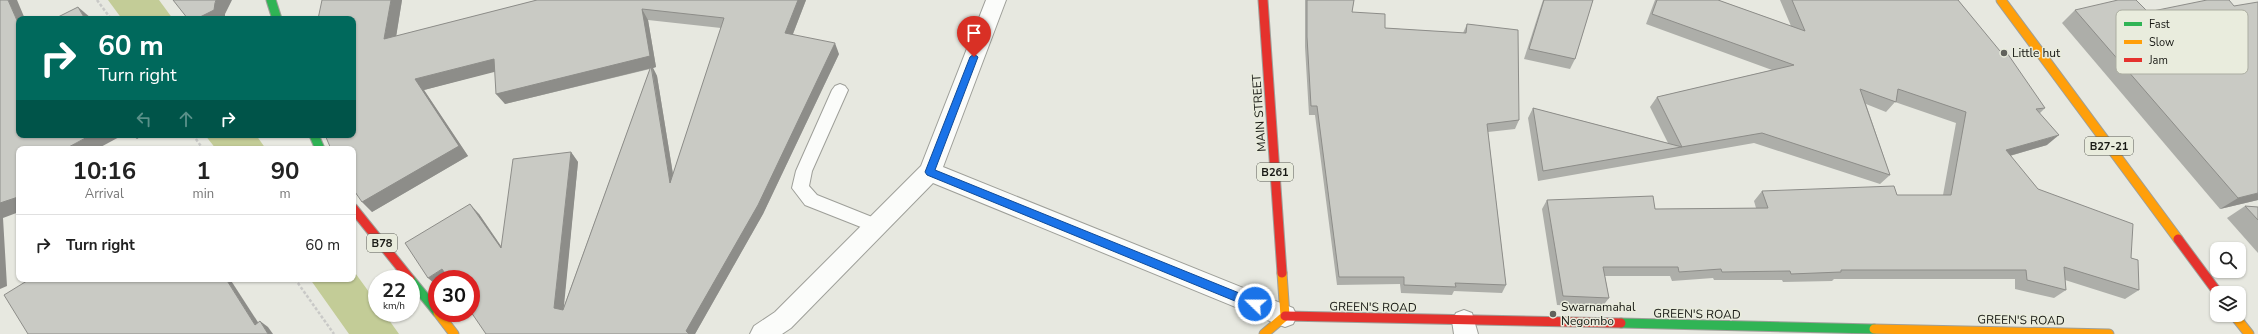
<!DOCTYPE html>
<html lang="en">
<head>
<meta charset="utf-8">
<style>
  :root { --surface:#fff; --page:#f2f2f2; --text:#222; --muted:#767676; --line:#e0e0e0 }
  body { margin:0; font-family:"Nunito Sans",sans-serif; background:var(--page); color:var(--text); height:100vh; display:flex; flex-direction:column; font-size:15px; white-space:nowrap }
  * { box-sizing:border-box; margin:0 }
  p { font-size:13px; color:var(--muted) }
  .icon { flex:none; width:22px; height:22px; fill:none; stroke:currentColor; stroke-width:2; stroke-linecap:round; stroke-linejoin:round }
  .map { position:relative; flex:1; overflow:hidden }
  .details { position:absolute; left:16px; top:146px; width:340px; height:136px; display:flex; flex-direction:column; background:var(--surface); border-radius:8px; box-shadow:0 1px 3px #0004 }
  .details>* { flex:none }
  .top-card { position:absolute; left:16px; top:16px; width:340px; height:122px; border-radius:8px; box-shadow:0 1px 3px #0004; background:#00695c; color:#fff; overflow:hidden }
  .fabs { position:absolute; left:2210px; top:242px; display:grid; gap:8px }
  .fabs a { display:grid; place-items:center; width:36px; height:36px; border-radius:8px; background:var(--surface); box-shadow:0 1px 3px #0004; font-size:20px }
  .speed { position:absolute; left:368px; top:270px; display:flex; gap:8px; font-size:20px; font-weight:700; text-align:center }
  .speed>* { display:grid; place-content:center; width:52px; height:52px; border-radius:50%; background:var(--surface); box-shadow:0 1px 3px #0004; line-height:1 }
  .speed small { font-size:10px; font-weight:400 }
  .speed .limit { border:6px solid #d22; background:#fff; color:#111 }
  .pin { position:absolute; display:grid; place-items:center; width:34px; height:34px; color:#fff; margin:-41px -17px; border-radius:50% 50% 50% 0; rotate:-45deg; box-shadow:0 0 4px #0007 }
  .pin .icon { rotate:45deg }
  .me { position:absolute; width:44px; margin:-22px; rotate:292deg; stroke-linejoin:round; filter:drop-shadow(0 0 3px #0008) }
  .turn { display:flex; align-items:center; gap:14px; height:84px; padding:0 16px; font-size:18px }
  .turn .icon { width:52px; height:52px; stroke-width:2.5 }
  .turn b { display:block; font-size:28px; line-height:34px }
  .lanes { display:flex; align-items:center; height:38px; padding:0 16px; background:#0003; justify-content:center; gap:20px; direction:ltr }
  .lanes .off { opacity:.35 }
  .eta { display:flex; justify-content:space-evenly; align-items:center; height:68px; text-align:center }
  .eta b { font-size:24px; font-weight:700; line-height:28px }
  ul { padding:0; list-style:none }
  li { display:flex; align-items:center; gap:12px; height:60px; padding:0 16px; border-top:1px solid var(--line) }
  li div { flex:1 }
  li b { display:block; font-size:15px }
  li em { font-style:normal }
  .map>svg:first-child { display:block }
</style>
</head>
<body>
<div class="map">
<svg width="2258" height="334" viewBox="0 0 2258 334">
  <rect width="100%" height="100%" fill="#e7e8e0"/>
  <g fill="#c3cc97">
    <polygon points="108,0 159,0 173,19 122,19"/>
    <polygon points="205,135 256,135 266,149 216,149"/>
    <polygon points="353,270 377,303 377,313 384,313 399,334 349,334 310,279 353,279"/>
  </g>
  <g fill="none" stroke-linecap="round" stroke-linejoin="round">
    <defs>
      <polygon id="lane" points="840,84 845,86 848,90 812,171 809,186 817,195 882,221 884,226 882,231 876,233 805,205 792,188 796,171 832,90 835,86"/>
      <g id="street">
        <polygon points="986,0 1006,0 943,167 1293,308 1297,316 1293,324 1285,327 1277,324 933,183 791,328 782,334 750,334 754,326 775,312 921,166"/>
        <polygon points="1464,310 1472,313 1478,334 1454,334 1452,321 1456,313"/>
      </g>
      <g id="fast">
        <polyline points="271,0 277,19"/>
        <polyline points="314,135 320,149"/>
        <polyline points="411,280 437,312"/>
        <polyline points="1621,323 1874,329"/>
      </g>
      <g id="slow">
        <polyline points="2001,0 2178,239"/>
        <polyline points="438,313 454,334"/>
        <polyline points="2234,315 2249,334"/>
        <polyline points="1874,329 2109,334"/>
        <polyline points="1264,334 1285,316 1282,273"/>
      </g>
      <g id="jam">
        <polyline points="1263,0 1282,273"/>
        <polyline points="353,208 410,279"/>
        <polyline points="2178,239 2218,293"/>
        <polyline points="1285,316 1621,323"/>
      </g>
    </defs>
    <use href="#lane" stroke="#9e9f99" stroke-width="2"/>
    <use href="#street" stroke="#9e9f99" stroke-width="2"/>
    <use href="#fast" stroke="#9e9f99" stroke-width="11"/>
    <use href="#slow" stroke="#9e9f99" stroke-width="11"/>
    <use href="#jam" stroke="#9e9f99" stroke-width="11"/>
    <g stroke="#c9c9c7" stroke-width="2.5" stroke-dasharray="3 2" stroke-linecap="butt">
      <polyline points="97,0 111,19"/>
      <polyline points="193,135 203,149"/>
      <polyline points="295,279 334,334"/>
    </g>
    <use href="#lane" fill="#fbfcfa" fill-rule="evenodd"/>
    <use href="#street" fill="#fbfcfa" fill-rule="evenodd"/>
    <use href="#fast" stroke="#30b455" stroke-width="9"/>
    <use href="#slow" stroke="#ff9f0a" stroke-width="9"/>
    <use href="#jam" stroke="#e5322d" stroke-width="9"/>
  </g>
  <g fill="#adaea9" fill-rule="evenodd">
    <path d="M 322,0 L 402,0 L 396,36 L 537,0 L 806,0 L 793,34 L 839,54 L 763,214 L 695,334 L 486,334 L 479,214 L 501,246 L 571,152 L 578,162 L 563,309 L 650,69 L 505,104 L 495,71 L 424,90 L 468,156 L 372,212 L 353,19 ZM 648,20 L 721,28 L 673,174 L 657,76 L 653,68 L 656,67 Z"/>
    <polygon points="1305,0 1354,0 1352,12 1385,28 1463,33 1467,24 1519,120 1515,129 1488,132 1506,285 1502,293 1454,291 1452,295 1401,293 1400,284 1337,285 1315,115 1309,115 1305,47"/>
    <polygon points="1543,0 1593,0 1575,59 1570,69 1524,59"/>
    <polygon points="1655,0 1718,0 1791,26 1780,0 1958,0 2045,108 2040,113 2047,145 2010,156 2038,189 2131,258 2139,290 2125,299 2065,280 2066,290 2054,298 2015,289 2015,279 1834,279 1832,281 1783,282 1782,280 1714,280 1713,278 1672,281 1670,276 1605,276 1609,298 1602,307 1557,305 1542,209 1547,200 1655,209 1756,208 1754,201 1762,191 1897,195 1943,195 1956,123 1895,102 1886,112 1866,104 1890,175 1880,184 1754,143 1538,181 1528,118 1533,108 1668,143 1650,107 1657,97 1772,70 1646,24"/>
    <polygon points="2075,10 2258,200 2220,209 2062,23"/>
    <polygon points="2245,206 2258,207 2258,253 2227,218"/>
  </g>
  <g fill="#8d8d89">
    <polygon points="8,0 17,0 25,19 19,19 19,25"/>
    <polygon points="216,0 232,0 225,14 225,19 196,19 215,3"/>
    <polygon points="391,0 402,0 394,50 384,39"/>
    <polygon points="798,0 806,0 789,44 785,33"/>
    <polygon points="78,7 91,18 91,19 85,19"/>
    <polygon points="642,9 648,20 656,67 653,68 657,76 676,193 670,183 652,68 505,104 496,94"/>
    <polygon points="835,43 839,54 763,214 695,334 688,334 686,331"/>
    <polygon points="494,59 502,70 424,90 468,156 372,212 362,202 415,79"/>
    <polygon points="91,135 123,135 97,149 65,149"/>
    <polygon points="132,135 143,135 137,139"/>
    <polygon points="2059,135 2047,145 1995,160 2006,150"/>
    <polygon points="571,152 578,162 563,316 554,308"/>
    <polygon points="19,173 19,212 3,218 7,286 0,289 0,203 17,175"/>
    <polygon points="2258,193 2258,200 2220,209 2238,198"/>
    <polygon points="470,204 479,214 509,258 501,248"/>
    <polygon points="442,269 450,279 437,279 437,286 428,278"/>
    <polygon points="226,279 230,279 263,330 255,325"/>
    <polygon points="260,321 268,327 273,334 268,334"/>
  </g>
  <g fill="#c9cac4" stroke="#8d8d89">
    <polygon points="0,0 8,0 19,25 19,135 91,135 65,149 19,149 19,173 17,175 18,197 0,203"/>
    <polygon points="173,0 216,0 215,3 214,10 196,19 188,19"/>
    <polygon points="322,0 391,0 384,39 537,0 798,0 785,33 835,43 758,205 686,331 689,334 486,334 471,312 471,279 449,279 442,269 428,278 405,243 470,204 501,248 513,159 571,152 554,308 563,310 651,66 670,183 724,18 642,9 650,56 496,94 494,59 415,79 459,146 362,202 353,189 353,149 331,149 325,135 353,135 353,19 318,19"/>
    <polygon points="1307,0 1354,0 1352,12 1385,14 1385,28 1466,33 1467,24 1518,30 1519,120 1487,124 1506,285 1455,283 1456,287 1404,285 1404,277 1339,277 1317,106 1311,106 1307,37"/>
    <polygon points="1544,0 1593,0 1575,59 1529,49"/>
    <polygon points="1657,0 1718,0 1805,31 1792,0 1958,0 2000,51 2005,50 2045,108 2036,109 2059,135 2006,150 2038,189 2133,224 2131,258 2138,260 2139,290 2064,267 2066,290 2027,280 2026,270 1841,270 1841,272 1791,274 1790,271 1722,272 1721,269 1679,272 1678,267 1603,267 1609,298 1563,296 1547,200 1653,196 1655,209 1768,208 1762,191 1894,186 1897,195 1951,195 1966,112 1898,89 1896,102 1860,89 1890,175 1762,133 1543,171 1533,108 1682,147 1657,97 1794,65 1652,14"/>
    <polygon points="2118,0 2136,0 2148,12 2207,0 2229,0 2234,6 2258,2 2258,193 2238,198 2075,10"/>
    <polygon points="78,7 85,19 54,19"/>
    <polygon points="2245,206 2258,207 2258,220"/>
    <polygon points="30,279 226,279 255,325 260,321 268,334 28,334 4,295"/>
  </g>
  <polygon fill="#1a73e8" stroke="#114b97" points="974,54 978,57 935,170 1259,301 1259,308 1252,308 927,175 925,172 970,57"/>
  <g fill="#61625c" stroke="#e9ecdd" stroke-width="1.5">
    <circle cx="2004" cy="53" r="4"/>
    <circle cx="1553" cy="314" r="4"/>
  </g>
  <g text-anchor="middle" stroke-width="3" stroke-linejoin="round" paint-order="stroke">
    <g fill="#e9ecdd" stroke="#575951" stroke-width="1">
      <rect x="2085" y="137" width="48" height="18" rx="3"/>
      <rect x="1257" y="163" width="36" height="18" rx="3"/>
      <rect x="367" y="234" width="30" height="18" rx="3"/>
    </g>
    <g font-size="11" font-weight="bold" fill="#191a15">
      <text x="2109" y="150">B27-21</text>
      <text x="1275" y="176">B261</text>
      <text x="382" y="247">B78</text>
    </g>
    <g font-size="12" fill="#191a15" stroke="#e9ecdd" text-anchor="start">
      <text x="2012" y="57">Little hut</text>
      <text x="1561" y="311">Swarnamahal<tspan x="1561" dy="14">Negombo</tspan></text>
    </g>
    <g font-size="12" fill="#191a15" stroke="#e9ecdd">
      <text transform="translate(1259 113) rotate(-94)" y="4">MAIN STREET</text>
      <text transform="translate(1373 307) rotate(1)" y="4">GREEN'S ROAD</text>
      <text transform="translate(1697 314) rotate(1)" y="4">GREEN'S ROAD</text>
      <text transform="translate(2021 320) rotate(1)" y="4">GREEN'S ROAD</text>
    </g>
  </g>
  <rect x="2116" y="10" width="132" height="64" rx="6" fill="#e9ecdd" stroke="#abada1" stroke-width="1"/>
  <rect x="2124" y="22" width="18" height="4" fill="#30b455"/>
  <rect x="2124" y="40" width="18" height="4" fill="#ff9f0a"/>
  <rect x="2124" y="58" width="18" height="4" fill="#e5322d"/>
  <g font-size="11" fill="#191a15">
    <text x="2149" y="28">Fast</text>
    <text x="2149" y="46">Slow</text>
    <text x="2149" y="64">Jam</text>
  </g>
</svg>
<div class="fabs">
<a><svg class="icon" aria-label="search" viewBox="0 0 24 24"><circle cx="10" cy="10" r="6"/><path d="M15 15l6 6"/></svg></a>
<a><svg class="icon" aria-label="layers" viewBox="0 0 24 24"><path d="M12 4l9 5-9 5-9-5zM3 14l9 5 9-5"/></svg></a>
</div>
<div class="speed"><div>22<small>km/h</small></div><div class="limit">30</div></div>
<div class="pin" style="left:974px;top:57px;background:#d93025"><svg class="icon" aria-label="arrive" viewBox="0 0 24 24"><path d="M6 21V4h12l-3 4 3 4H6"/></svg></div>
<svg class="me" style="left:1255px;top:304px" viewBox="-20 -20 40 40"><circle r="17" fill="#1a73e8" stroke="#fff" stroke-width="3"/><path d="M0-11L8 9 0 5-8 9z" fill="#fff"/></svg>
<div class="top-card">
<div class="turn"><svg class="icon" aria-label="right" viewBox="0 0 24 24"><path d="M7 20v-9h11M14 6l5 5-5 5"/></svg><div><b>60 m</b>Turn right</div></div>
<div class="lanes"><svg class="icon off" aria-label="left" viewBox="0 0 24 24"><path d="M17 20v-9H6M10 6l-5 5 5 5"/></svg><svg class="icon off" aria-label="ahead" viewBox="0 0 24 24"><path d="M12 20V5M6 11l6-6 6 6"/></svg><svg class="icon" aria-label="right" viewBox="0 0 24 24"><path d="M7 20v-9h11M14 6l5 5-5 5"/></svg></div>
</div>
<section class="details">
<div class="eta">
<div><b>10:16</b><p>Arrival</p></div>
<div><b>1</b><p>min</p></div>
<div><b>90</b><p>m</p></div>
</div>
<ul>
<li><svg class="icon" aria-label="right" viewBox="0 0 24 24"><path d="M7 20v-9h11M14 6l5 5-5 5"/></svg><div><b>Turn right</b></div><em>60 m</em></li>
</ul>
</section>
</div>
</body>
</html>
